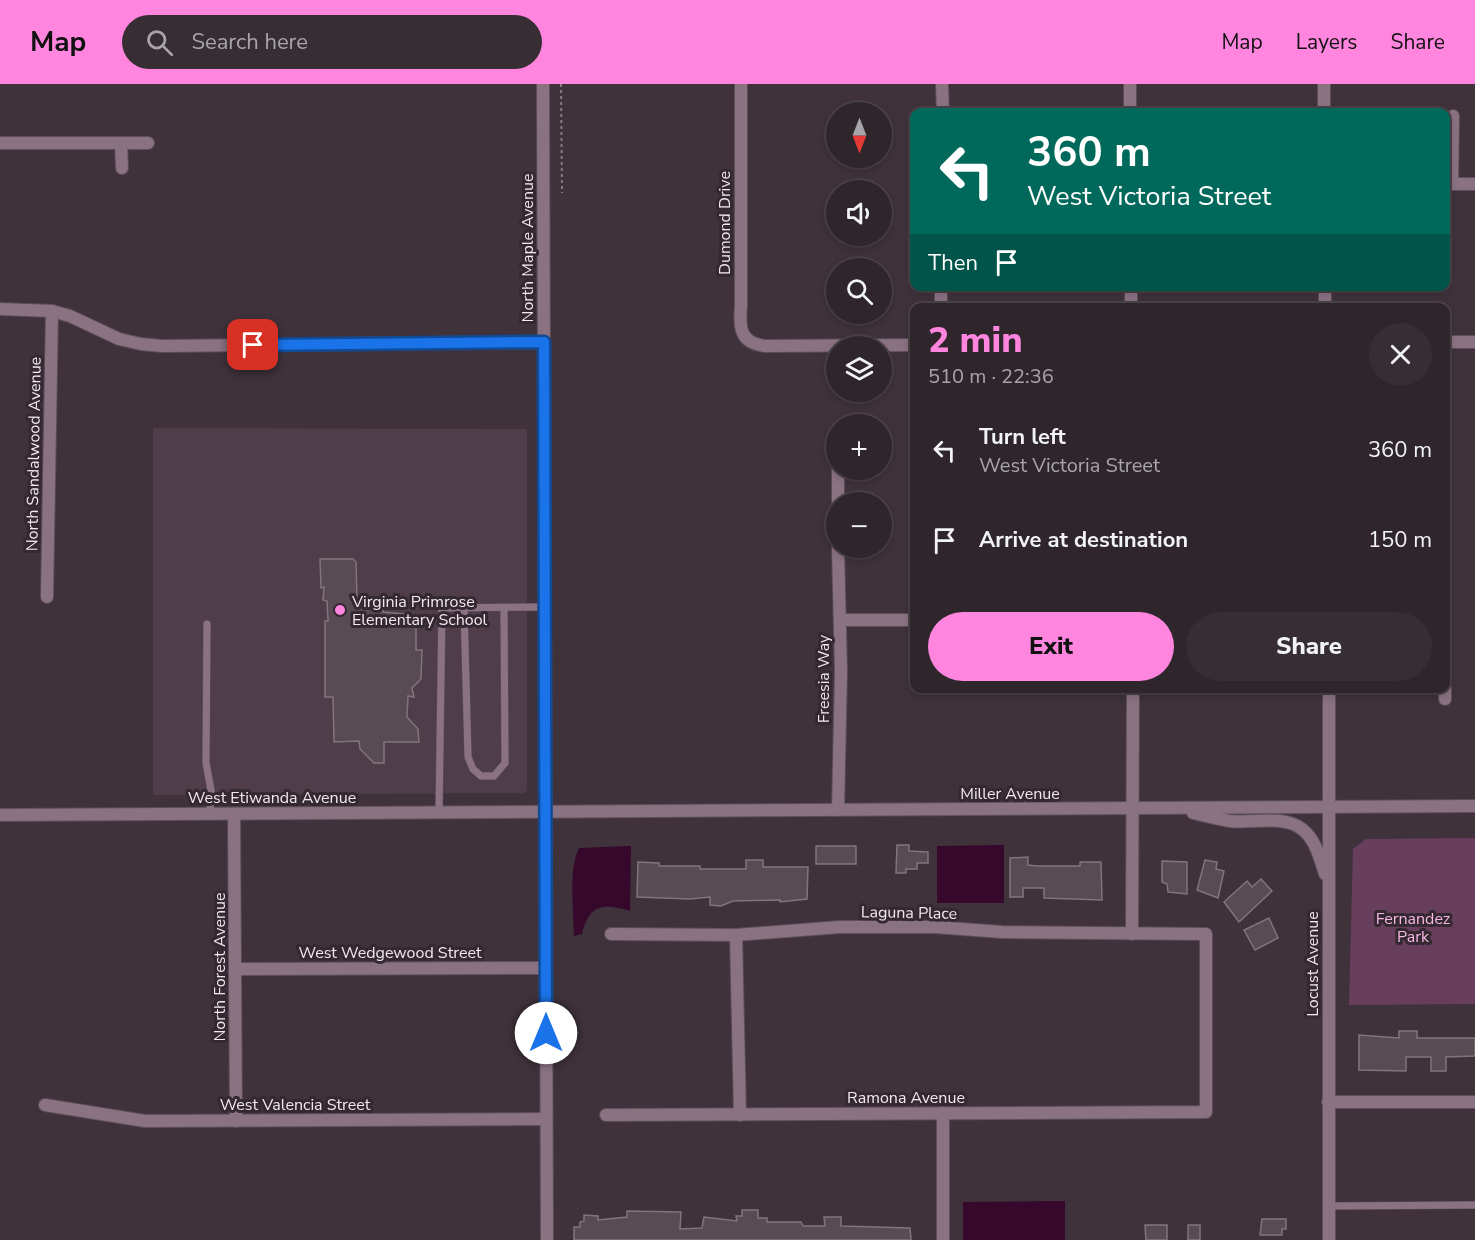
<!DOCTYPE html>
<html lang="en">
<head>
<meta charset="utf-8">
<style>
  :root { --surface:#2f262c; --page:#372e34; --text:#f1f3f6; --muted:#a7a5a9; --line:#4a4348; --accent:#ff85df }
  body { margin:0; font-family:"Nunito Sans",sans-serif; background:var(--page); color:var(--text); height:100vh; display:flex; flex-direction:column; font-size:22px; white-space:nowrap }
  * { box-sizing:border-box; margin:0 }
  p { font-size:20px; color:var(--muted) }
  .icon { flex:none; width:33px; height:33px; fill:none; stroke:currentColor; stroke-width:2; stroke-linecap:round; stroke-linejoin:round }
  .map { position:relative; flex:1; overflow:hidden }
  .details { position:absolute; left:910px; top:219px; width:540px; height:390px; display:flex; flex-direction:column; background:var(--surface); border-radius:12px; box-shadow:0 3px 9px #0003,0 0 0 2px var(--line) }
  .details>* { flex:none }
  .top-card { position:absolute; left:910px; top:24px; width:540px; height:183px; border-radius:12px; box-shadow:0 3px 9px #0003,0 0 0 2px var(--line); background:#00695c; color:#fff; overflow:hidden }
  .needle { width:39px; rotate:180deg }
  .tools { position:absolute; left:826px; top:18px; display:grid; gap:12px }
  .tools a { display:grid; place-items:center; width:66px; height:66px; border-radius:50%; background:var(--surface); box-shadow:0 3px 9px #0003,0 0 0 2px var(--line); font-size:30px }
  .pin { position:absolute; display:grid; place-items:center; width:51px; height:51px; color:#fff; margin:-26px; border-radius:12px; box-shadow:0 3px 9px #0006 }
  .me { position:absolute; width:66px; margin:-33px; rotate:0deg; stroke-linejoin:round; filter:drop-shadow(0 0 4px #0008) }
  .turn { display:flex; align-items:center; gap:21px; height:126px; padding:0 18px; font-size:27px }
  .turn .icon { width:78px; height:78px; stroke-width:2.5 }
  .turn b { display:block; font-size:42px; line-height:51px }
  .then { display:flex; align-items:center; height:57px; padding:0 18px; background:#0003; gap:12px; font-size:22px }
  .round { display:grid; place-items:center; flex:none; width:63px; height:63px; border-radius:32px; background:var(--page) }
  .overview { display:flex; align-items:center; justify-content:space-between; height:102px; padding:0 18px }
  h1 { font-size:36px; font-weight:800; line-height:45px; color:var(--accent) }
  .primary-button { display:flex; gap:12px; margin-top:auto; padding:12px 18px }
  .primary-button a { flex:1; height:69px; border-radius:36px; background:var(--accent); color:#111; font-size:24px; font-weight:800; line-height:69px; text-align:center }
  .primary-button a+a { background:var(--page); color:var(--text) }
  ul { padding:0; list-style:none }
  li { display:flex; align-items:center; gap:18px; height:90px; padding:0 18px }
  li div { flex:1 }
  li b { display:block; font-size:22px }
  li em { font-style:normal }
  header { display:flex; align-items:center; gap:36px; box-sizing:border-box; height:84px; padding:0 30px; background:var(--accent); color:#111 }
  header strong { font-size:28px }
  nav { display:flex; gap:33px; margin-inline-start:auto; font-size:21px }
  .search { width:420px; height:54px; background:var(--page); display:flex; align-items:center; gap:15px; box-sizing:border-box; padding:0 21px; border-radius:33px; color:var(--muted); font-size:22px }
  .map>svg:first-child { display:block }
</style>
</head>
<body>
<header>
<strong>Map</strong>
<div class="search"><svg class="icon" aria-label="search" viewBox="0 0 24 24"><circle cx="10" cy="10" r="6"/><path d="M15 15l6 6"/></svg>Search here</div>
<nav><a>Map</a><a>Layers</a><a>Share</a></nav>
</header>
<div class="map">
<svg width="1475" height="1156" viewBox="0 0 1475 1156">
  <rect width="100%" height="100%" fill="#3f323b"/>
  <polygon fill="#4f3d4a" points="153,344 527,345 527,706 524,709 153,711"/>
  <polygon fill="#683e5d" points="1475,754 1475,920 1349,921 1353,765 1366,755"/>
  <g fill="#35082c">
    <polygon points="1004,761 1004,819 937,819 937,762"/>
    <path d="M 631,762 L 630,827 C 603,819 589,820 582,850 L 574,852 C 574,827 568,786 579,764 Z"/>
    <polygon points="1065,1117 1065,1156 963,1156 963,1118"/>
  </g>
  <g fill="#584b54" stroke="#82747d" stroke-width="1.5">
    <polygon points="320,475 353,475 356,478 357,515 383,515 383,528 404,530 409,536 416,536 416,566 422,566 421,595 412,604 414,613 408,612 407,633 418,645 419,658 384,658 384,679 374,679 360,665 359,657 334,658 333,613 325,613 325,537 328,537 327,517 323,516 324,503 321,504"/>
    <polygon points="897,761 909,761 909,767 928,768 928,779 917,779 917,785 906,785 906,789 896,789"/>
    <rect x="816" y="762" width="40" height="18"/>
    <polygon points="1028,773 1028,781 1037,782 1080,782 1080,778 1101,778 1102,816 1044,814 1044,804 1023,804 1023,813 1010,813 1010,774"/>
    <polygon points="746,776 763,776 763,783 808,783 807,815 780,818 780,816 733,817 721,822 710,821 710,813 690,815 637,813 638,778 659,779 659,782 700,782 700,785 746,785"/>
    <polygon points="1205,776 1217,778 1216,785 1224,787 1218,814 1197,806"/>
    <polygon points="1162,777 1187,778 1187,810 1168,808 1167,800 1162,798"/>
    <polygon points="1261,795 1272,807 1239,838 1224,818 1247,797 1252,803"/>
    <polygon points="1269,834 1278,854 1255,866 1244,846"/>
    <polygon points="1399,947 1417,947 1417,954 1475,954 1475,972 1446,973 1446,987 1431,987 1431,973 1406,973 1406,987 1359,986 1359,951 1399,954"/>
    <polygon points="742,1126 758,1126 758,1134 767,1134 767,1138 801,1138 803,1142 825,1142 824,1133 841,1133 841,1142 910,1144 911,1156 574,1156 574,1143 580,1143 580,1138 584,1137 584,1131 598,1132 598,1136 627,1133 627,1127 681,1128 680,1145 702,1144 704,1133 737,1137 736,1132 742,1132"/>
    <polygon points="1262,1135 1286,1135 1286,1145 1282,1145 1282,1151 1260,1151"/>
    <polygon points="1145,1141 1167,1141 1167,1156 1146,1156"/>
    <rect x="1188" y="1141" width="12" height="15"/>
  </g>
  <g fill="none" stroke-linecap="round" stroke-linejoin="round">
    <defs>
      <g id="service">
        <polyline points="464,523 468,673 473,685 481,692 494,692 505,679 504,524"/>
        <polyline points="207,540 206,679 211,706 210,730"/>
        <polyline points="439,729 442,524 544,523"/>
        <polyline points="1329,1122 1475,1121"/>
      </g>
      <g id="minor">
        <polyline points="543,0 547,1156"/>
        <path d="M 741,0 L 741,222 C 739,244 740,259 765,262 L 915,261"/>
        <polyline points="942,0 943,28"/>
        <polyline points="1130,0 1130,28"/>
        <polyline points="0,59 148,59"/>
        <polyline points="121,59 122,84"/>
        <polyline points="1446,100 1475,100"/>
        <polyline points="1452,100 1453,32"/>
        <polyline points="1131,202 1131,224"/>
        <polyline points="941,224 941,202"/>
        <polyline points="0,225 52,227 70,232 119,255 141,260 162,262 544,258"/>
        <polyline points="1446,258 1475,258"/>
        <polyline points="838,386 838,418"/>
        <polyline points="47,513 52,227"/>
        <polyline points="840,536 915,536"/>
        <polyline points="1445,604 1445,615"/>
        <polyline points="838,726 841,587 838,464"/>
        <polyline points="234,730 236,1037"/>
        <polyline points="1132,850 1133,604"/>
        <polyline points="736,851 740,1031"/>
        <polyline points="235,885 546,884"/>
        <polyline points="1328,1018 1475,1018"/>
        <polyline points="45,1021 145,1037 546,1035"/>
        <polyline points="943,1029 943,1156"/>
        <polyline points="606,1031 1206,1028 1206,850 1002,848 935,843 840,843 736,851 611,850"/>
      </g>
      <g id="tertiary">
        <polyline points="1324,0 1324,28"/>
        <polyline points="1325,202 1325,224"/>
        <path d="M 1193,729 C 1205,732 1218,735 1230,737 C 1252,740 1283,730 1302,745 C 1316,756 1320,775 1325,790"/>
        <polyline points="0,731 1475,722"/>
        <polyline points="1329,1156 1329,604"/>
      </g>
    </defs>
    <use href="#service" stroke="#5c4f58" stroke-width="8"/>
    <use href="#minor" stroke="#5c4f58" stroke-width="14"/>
    <use href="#tertiary" stroke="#5c4f58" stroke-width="14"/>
    <polyline stroke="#877c83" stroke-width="2" stroke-dasharray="3 3" stroke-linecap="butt" points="561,0 562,109"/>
    <use href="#service" stroke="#8b7283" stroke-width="7"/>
    <use href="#minor" stroke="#8b7283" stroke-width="12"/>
    <use href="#tertiary" stroke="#8b7283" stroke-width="12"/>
  </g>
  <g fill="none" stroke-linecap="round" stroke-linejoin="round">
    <defs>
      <polyline id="route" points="253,261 544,258 546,949"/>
    </defs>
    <use href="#route" stroke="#114b97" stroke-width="15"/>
    <use href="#route" stroke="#1a73e8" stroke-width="10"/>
  </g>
  <circle fill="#ff85df" stroke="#342831" stroke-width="2" cx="340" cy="526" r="6"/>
  <g text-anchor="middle" stroke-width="6" stroke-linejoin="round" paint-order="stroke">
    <g font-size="16" fill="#f2e9ef" stroke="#342831">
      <text transform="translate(724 139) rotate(-90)" y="6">Dumond Drive</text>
      <text transform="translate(527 164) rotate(-90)" y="6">North Maple Avenue</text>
      <text transform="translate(33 370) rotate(-89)" y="6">North Sandalwood Avenue</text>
      <text transform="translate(823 595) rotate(-90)" y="6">Freesia Way</text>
      <text x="1010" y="715">Miller Avenue</text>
      <text x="272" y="719">West Etiwanda Avenue</text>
      <text transform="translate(909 828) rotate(1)" y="6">Laguna Place</text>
      <text x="390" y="874">West Wedgewood Street</text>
      <text transform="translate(1312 880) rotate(-90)" y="6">Locust Avenue</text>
      <text transform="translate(219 883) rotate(-90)" y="6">North Forest Avenue</text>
      <text x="906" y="1019">Ramona Avenue</text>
      <text x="295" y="1026">West Valencia Street</text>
    </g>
    <g font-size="16" fill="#f2e9ef" stroke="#342831" text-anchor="start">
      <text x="352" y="523">Virginia Primrose<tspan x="352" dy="18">Elementary School</tspan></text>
    </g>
    <g font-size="16" fill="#f7b7e4" stroke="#342831">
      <text x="1413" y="840">Fernandez<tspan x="1413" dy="18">Park</tspan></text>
    </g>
  </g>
</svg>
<div class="tools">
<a><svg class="needle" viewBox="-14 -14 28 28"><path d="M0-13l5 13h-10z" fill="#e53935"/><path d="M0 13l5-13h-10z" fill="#a7a5a9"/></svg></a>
<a><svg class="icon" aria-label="sound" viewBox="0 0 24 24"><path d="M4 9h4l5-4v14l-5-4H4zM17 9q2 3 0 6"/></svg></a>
<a><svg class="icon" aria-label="search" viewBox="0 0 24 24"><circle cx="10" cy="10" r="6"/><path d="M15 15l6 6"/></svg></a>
<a><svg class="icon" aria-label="layers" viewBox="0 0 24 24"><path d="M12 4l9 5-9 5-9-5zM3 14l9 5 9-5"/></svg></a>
<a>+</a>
<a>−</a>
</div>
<div class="pin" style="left:253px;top:261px;background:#d93025"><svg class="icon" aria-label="arrive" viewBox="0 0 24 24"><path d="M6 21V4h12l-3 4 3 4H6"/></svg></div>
<svg class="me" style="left:546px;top:949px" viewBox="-20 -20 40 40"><circle r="19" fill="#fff"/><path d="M0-13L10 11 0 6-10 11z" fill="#1a73e8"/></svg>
<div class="top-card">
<div class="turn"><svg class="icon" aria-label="left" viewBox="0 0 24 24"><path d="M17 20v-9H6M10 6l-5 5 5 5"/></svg><div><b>360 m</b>West Victoria Street</div></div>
<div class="then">Then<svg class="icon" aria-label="arrive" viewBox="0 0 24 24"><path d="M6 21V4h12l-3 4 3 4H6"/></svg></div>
</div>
<section class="details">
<div class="overview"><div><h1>2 min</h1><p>510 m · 22:36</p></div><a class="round"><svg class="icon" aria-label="close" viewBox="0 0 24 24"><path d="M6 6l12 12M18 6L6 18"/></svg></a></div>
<ul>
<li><svg class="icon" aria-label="left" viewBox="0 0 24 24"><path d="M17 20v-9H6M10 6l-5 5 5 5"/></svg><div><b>Turn left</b><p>West Victoria Street</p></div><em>360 m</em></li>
<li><svg class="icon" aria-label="arrive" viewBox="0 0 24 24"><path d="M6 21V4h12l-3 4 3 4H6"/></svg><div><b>Arrive at destination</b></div><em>150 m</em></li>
</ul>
<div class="primary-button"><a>Exit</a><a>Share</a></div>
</section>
</div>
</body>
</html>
